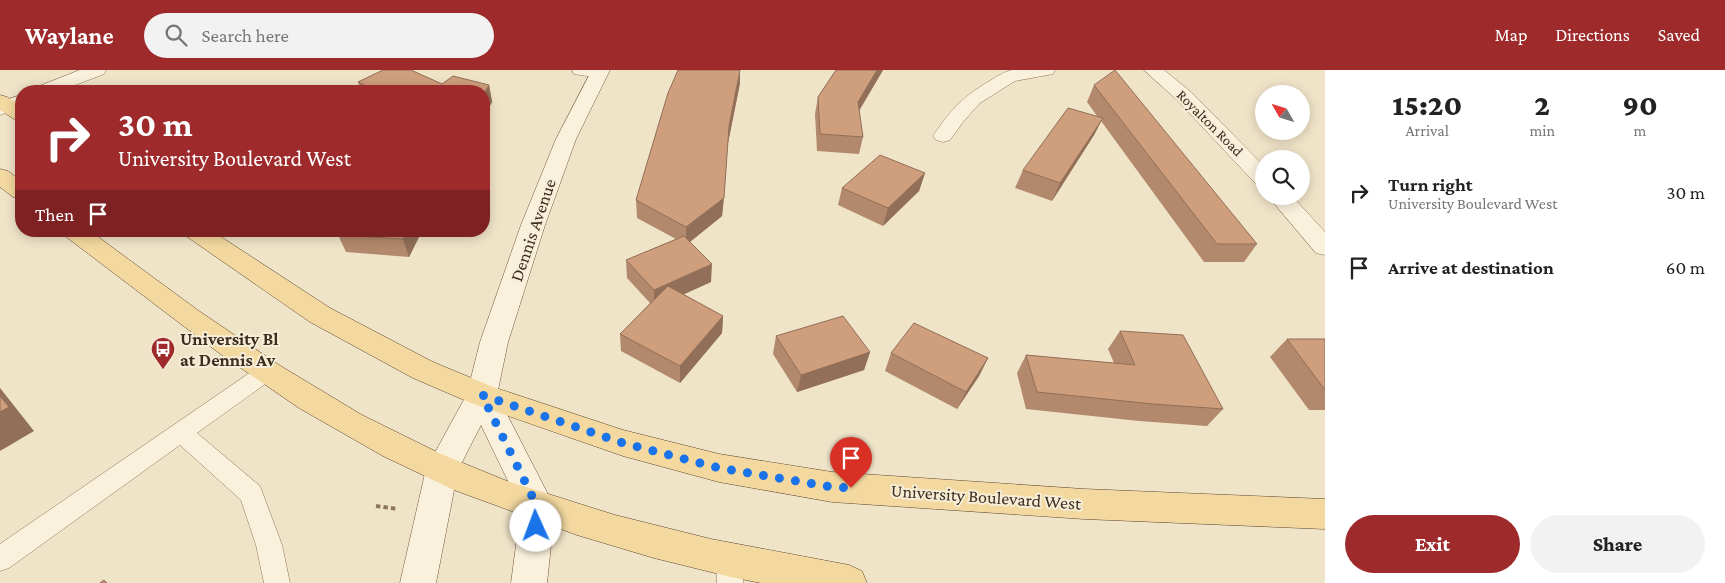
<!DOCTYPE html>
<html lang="en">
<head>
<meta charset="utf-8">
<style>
  :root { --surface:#fff; --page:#f2f2f2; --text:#222; --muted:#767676; --accent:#9e2a2b }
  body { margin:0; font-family:"Crimson Pro",serif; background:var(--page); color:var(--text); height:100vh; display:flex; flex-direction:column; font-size:19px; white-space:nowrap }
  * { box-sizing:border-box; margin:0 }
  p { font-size:16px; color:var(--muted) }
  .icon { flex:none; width:28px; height:28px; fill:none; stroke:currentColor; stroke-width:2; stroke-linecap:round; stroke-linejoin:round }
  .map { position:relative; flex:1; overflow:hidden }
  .side { display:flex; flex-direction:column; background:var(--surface); width:400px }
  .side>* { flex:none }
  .banner { position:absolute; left:15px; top:15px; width:475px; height:152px; border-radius:20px; box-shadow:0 2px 12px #0003; background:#9e2a2b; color:#fff; overflow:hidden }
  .needle { width:32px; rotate:309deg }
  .buttons { position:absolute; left:1255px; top:15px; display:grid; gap:10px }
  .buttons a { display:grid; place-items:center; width:55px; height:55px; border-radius:50%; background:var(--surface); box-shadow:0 2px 12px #0003; font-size:25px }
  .pin { position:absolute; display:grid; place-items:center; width:42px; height:42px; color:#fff; margin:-51px -21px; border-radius:50% 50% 50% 0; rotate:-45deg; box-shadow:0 0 5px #0007 }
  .pin .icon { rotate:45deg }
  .me { position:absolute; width:55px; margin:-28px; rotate:358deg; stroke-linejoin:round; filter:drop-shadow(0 0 4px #0008) }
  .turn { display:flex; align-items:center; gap:18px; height:105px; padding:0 20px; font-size:22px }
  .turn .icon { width:65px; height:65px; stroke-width:2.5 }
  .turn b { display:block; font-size:35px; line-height:42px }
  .then { display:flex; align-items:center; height:48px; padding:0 20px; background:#0003; gap:10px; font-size:19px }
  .eta { display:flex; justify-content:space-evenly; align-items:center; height:85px; text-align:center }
  .eta b { font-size:30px; font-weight:800; line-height:35px }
  .action { display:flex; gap:10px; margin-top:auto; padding:10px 20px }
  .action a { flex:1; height:58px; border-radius:30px; background:var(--accent); color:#fff; font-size:20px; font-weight:800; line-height:58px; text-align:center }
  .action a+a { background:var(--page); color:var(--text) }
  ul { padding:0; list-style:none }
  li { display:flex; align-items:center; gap:15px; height:75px; padding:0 20px }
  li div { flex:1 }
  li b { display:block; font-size:19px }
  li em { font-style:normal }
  header { display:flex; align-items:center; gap:30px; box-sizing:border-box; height:70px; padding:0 25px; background:var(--accent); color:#fff }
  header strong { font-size:24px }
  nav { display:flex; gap:28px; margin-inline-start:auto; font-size:18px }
  .search { width:350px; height:45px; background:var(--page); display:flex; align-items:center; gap:12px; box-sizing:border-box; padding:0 18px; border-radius:28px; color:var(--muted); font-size:19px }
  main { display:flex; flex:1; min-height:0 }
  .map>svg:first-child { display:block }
</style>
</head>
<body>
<header>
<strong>Waylane</strong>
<div class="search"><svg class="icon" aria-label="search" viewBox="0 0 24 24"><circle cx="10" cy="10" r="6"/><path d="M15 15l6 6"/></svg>Search here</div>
<nav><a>Map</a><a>Directions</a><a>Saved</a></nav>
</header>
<main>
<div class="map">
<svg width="1325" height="513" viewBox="0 0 1325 513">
  <rect width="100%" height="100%" fill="#f0e4c8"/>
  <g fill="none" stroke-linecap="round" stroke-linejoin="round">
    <defs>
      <g id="lane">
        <polygon points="268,293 275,295 279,301 275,307 197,363 260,416 282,475 290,513 264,513 256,475 241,430 180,375 9,498 0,501 0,474 261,295"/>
        <polygon points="729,477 738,480 742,489 743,513 717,513 716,489 720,480"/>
      </g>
      <g id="street">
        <polygon points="80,0 106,0 104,4 60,21 34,21 37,17"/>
        <polygon points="572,0 607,0 608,2 606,6 599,8 574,4"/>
        <path d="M 1012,0 L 1055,0 L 1053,4 L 1015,11 L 980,33 L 963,52 L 950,70 L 943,72 L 936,70 L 933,66 C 949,42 962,27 988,12 C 996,7 1003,2 1012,0 Z"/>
        <polygon points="1144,0 1164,0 1191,22 1264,96 1264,116 1256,114 1177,30"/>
        <polygon points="21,25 21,38 0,45 0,32"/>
        <polygon points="1268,126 1292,126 1325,162 1325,185 1316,183"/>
      </g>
      <polygon id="secondary" points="592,0 610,0 576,69 545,155 508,272 497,325 555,438 547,513 511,513 521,438 481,355 458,400 436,513 400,513 426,399 467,324 480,272 521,155 556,69"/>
      <g id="primary">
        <polygon points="0,25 7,27 21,36 21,51 14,49 0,40"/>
        <polygon points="0,99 8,101 21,111 21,129 13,127 0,117"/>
        <polygon points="62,161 90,161 199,241 279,295 362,345 441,384 507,411 615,445 711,469 849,495 862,501 867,513 761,513 731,507 654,488 577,465 454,420 383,386 299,338 219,283 65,166"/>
        <polygon points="183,161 212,161 330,238 433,292 493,317 623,360 719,384 832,402 1084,419 1325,429 1325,459 1084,449 832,432 719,412 623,386 471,333 413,308 310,252 186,166"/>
      </g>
    </defs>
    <use href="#lane" stroke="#8d765c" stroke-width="1"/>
    <use href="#street" stroke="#8d765c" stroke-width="1"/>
    <use href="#secondary" stroke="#6f573f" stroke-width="1"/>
    <use href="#primary" stroke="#5b4430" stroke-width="1"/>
    <polyline stroke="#8d765c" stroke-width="4" stroke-dasharray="4.5 3" stroke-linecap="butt" points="376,436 398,439"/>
    <use href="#lane" fill="#faf1dc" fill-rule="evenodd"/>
    <use href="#street" fill="#faf1dc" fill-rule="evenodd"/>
    <use href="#secondary" fill="#faf1dc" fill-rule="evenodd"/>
    <use href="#primary" fill="#f3d9a0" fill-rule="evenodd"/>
  </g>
  <g fill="#b2896c">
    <polygon points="836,0 883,0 859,41 863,67 859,84 817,81 815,44 818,27"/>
    <polygon points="358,12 489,15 492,32 484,47 484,21 361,21"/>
    <polygon points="740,13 728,73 722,146 690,172 711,212 683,224 723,246 722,263 680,313 621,281 620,264 650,233 627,208 626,190 676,169 637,148 636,130"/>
    <polygon points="1094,15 1257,174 1244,192 1204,192 1101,51 1094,65 1052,131 1015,118 1023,100 1097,46 1087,32"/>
    <polygon points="925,103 919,121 883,156 838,135 842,118"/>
    <polygon points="333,161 422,161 409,187 346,182 338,165 339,163"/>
    <polygon points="1120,261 1223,339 1207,356 1139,351 1026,339 1017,303 1026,285 1114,293 1108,279"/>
    <polygon points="776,266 870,282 864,300 797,322 773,284"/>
    <polygon points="1287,269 1325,269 1325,340 1309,340 1270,287"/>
    <polygon points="891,283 988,288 979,306 957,339 885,301"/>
  </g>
  <g fill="#916f58">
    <polygon points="740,0 740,13 728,73 729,56"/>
    <polygon points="877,0 883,0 854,49 858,32"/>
    <polygon points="489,15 492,32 484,47 484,24"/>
    <polygon points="1103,48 1094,65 1052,131 1060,113"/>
    <polygon points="925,103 919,121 883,156 888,138"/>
    <polygon points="724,128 722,146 686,175 686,157"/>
    <polygon points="407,161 422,161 409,187 403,169"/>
    <polygon points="712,194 711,212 654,238 654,220"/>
    <polygon points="723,246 722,263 680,313 680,296"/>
    <polygon points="870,282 864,300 797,322 801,305"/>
    <polygon points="988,288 979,306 957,339 966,322"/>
    <polygon points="0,318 34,361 0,381"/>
  </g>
  <g fill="#cf9f7d" stroke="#916f58">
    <polygon points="383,0 411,0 442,14 453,6 489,15 484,24 484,21 376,21 358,12"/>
    <polygon points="678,0 740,0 729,56 724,128 686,157 636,130 668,23"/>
    <polygon points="836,0 877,0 858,32 863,67 820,64 818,27"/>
    <polygon points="1115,0 1257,174 1217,174 1094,15"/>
    <polygon points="150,16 161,21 138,21"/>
    <polygon points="1068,38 1103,48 1060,113 1023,100"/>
    <polygon points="880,85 925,103 888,138 842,118"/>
    <polygon points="341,161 407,161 403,169 338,165"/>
    <polygon points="684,166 712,194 654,220 626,190"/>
    <polygon points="668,216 723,246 680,296 620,264"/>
    <polygon points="843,246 870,282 801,305 776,266"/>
    <polygon points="914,253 988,288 966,322 891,283"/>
    <polygon points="1120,261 1183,265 1223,339 1153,334 1037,322 1026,285 1135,295"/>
    <polygon points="1287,269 1325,269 1325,320"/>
    <polygon points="0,326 9,337 0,342"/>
    <polygon points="104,510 107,513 100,513"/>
  </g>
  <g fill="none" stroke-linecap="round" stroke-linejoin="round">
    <polyline stroke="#1a73e8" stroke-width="9" stroke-dasharray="0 16.2" points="536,456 538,438 482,325 623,373 719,398 832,417 851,418"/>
  </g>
  <defs>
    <symbol id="bus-pin" viewBox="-11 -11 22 30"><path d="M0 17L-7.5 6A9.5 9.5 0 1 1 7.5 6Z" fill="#9e2a2b" stroke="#f7eed8"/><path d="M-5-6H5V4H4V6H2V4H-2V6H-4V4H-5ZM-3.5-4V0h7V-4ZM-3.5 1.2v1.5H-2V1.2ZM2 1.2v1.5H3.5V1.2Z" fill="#fff"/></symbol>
  </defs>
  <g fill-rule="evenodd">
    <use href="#bus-pin" x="149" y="265" width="28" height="38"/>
  </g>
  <g text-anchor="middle" stroke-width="4" stroke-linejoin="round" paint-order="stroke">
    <g font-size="15" fill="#3d2e20" stroke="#f7eed8">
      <text transform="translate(1210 53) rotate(45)" y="5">Royalton Road</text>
    </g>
    <g font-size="18" fill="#3d2e20" stroke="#f7eed8">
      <text transform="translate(533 160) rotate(-71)" y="6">Dennis Avenue</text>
      <text transform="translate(986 427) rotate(4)" y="6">University Boulevard West</text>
    </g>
    <g font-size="18" font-weight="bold" fill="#3d2e20" stroke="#f7eed8" text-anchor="start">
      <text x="180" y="275">University Bl<tspan x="180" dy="21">at Dennis Av</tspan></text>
    </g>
  </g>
</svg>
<div class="buttons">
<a><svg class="needle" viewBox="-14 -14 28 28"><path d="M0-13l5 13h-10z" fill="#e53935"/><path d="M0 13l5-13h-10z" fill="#767676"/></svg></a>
<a><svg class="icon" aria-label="search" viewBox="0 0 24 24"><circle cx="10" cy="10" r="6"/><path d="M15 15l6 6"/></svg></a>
</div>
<div class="pin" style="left:851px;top:418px;background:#d93025"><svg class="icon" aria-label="arrive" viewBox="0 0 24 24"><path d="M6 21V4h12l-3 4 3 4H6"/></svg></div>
<svg class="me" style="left:536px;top:456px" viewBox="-20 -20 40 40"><circle r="19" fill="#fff"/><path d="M0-13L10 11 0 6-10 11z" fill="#1a73e8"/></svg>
<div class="banner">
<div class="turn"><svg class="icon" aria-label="right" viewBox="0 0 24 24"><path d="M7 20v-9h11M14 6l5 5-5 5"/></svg><div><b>30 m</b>University Boulevard West</div></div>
<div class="then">Then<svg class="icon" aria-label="arrive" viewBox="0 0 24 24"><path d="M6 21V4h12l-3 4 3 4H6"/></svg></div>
</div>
</div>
<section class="side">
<div class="eta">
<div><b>15:20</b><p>Arrival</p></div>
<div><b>2</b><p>min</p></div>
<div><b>90</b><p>m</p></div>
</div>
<ul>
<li><svg class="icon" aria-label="right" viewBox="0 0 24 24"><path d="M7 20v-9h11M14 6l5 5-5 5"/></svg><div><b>Turn right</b><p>University Boulevard West</p></div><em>30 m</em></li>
<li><svg class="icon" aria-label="arrive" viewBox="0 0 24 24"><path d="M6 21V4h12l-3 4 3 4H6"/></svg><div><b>Arrive at destination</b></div><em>60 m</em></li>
</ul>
<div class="action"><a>Exit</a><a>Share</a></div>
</section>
</main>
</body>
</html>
